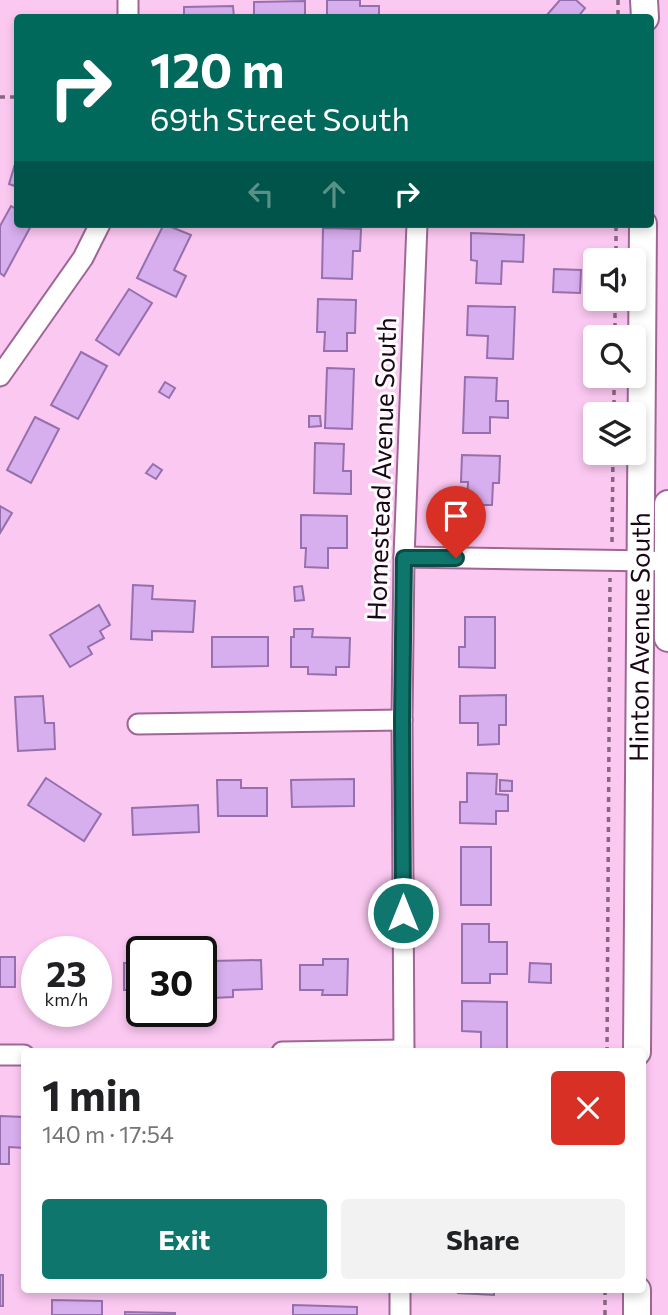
<!DOCTYPE html>
<html lang="en">
<head>
<meta charset="utf-8">
<style>
  :root { --surface:#fff; --page:#f2f2f2; --text:#202124; --muted:#757577; --accent:#0f766e }
  body { margin:0; font-family:Commissioner,sans-serif; background:var(--page); color:var(--text); height:100vh; display:flex; flex-direction:column; font-size:26px; white-space:nowrap }
  * { box-sizing:border-box; margin:0 }
  p { font-size:23px; color:var(--muted) }
  .icon { flex:none; width:38px; height:38px; fill:none; stroke:currentColor; stroke-width:2; stroke-linecap:round; stroke-linejoin:round }
  .map { position:relative; flex:1; overflow:hidden }
  .side { position:absolute; left:21px; top:1048px; width:625px; height:245px; display:flex; flex-direction:column; background:var(--surface); border-radius:7px; box-shadow:0 4px 10px #0003 }
  .side>* { flex:none }
  .hud { position:absolute; left:14px; top:14px; width:640px; height:214px; border-radius:7px; box-shadow:0 4px 10px #0003; background:#00695c; color:#fff; overflow:hidden }
  .tools { position:absolute; left:583px; top:248px; display:grid; gap:14px }
  .tools a { display:grid; place-items:center; width:63px; height:63px; border-radius:7px; background:var(--surface); box-shadow:0 4px 10px #0003; font-size:35px }
  .speed { position:absolute; left:21px; top:936px; display:flex; gap:14px; font-size:35px; font-weight:700; text-align:center }
  .speed>* { display:grid; place-content:center; width:91px; height:91px; border-radius:50%; background:var(--surface); box-shadow:0 4px 10px #0003; line-height:1 }
  .speed small { font-size:18px; font-weight:400 }
  .speed .limit { border:4px solid #111; border-radius:10px; background:#fff; color:#111 }
  .pin { position:absolute; display:grid; place-items:center; width:60px; height:60px; color:#fff; margin:-72px -30px; border-radius:50% 50% 50% 0; rotate:-45deg; box-shadow:0 0 7px #0007 }
  .pin .icon { rotate:45deg }
  .me { position:absolute; width:77px; margin:-38px; rotate:0deg; stroke-linejoin:round; filter:drop-shadow(0 0 5px #0008) }
  .turn { display:flex; align-items:center; gap:24px; height:147px; padding:0 21px; font-size:32px }
  .turn .icon { width:91px; height:91px; stroke-width:2.5 }
  .turn b { display:block; font-size:49px; line-height:60px }
  .lanes { display:flex; align-items:center; height:66px; padding:0 21px; background:#0003; justify-content:center; gap:35px; direction:ltr }
  .lanes .off { opacity:.35 }
  .round { display:grid; place-items:center; flex:none; width:74px; height:74px; border-radius:7px; background:var(--page) }
  .overview { display:flex; align-items:center; justify-content:space-between; height:119px; padding:0 21px }
  h1 { font-size:42px; font-weight:700; line-height:52px }
  .action { display:flex; gap:14px; margin-top:auto; padding:14px 21px }
  .action a { flex:1; height:80px; border-radius:7px; background:var(--accent); color:#fff; font-size:28px; font-weight:700; line-height:80px; text-align:center }
  .action a+a { background:var(--page); color:var(--text) }
  .map>svg:first-child { display:block }
</style>
</head>
<body>
<div class="map">
<svg width="668" height="1315" viewBox="0 0 668 1315">
  <rect width="100%" height="100%" fill="#fbc8f1"/>
  <g fill="#d7aeee" stroke="#9670ac" stroke-width="2">
    <polygon points="327,0 360,0 360,6 379,6 379,18 327,18"/>
    <polygon points="560,0 576,0 585,8 577,18 548,18 546,16"/>
    <polygon points="305,1 305,18 254,18 254,2"/>
    <polygon points="233,6 234,18 184,18 184,7"/>
    <polygon points="18,154 18,187 9,184"/>
    <polygon points="11,206 18,210 18,224 32,224 4,276 0,273 0,226"/>
    <polygon points="164,224 191,235 174,270 186,276 176,297 137,278"/>
    <polygon points="323,228 361,229 360,251 353,251 352,279 322,278"/>
    <polygon points="471,233 524,235 523,262 502,261 501,284 476,283 477,261 471,260"/>
    <polygon points="554,269 581,270 580,293 553,292"/>
    <polygon points="129,289 152,303 119,355 96,340"/>
    <polygon points="318,299 356,300 355,333 347,333 347,351 324,351 325,332 317,332"/>
    <polygon points="468,306 515,307 513,359 487,358 488,336 467,335"/>
    <polygon points="81,352 107,366 78,419 51,405"/>
    <polygon points="327,368 354,369 352,429 325,428"/>
    <polygon points="465,377 497,378 496,401 508,401 508,418 490,417 490,433 463,433"/>
    <polygon points="165,382 175,388 169,398 159,392"/>
    <polygon points="309,416 320,416 321,426 309,427"/>
    <polygon points="35,417 59,429 31,483 7,470"/>
    <polygon points="315,443 344,444 343,471 351,471 351,494 314,493"/>
    <polygon points="462,455 500,456 499,483 493,483 492,505 467,505 468,482 461,482"/>
    <polygon points="153,464 162,470 156,479 146,473"/>
    <polygon points="0,506 12,513 0,533"/>
    <polygon points="301,515 347,516 347,548 328,548 328,568 305,567 306,548 301,548"/>
    <polygon points="133,585 153,586 152,599 195,601 193,632 152,631 152,640 131,639"/>
    <polygon points="302,586 304,600 295,601 294,587"/>
    <polygon points="99,605 110,625 100,631 104,638 88,647 92,654 70,667 50,635"/>
    <polygon points="465,617 495,617 495,668 459,667 459,647 465,647"/>
    <polygon points="294,629 313,629 312,637 350,638 349,667 336,667 336,675 308,674 308,667 291,667 291,637 294,637"/>
    <polygon points="212,637 268,637 268,666 212,667"/>
    <polygon points="506,695 506,725 499,725 499,744 478,745 478,723 460,723 460,696"/>
    <polygon points="43,696 45,723 54,723 55,749 18,751 15,697"/>
    <polygon points="467,773 497,774 496,794 508,795 508,811 496,811 496,824 460,823 460,802 467,802"/>
    <polygon points="46,778 101,814 84,841 28,805"/>
    <polygon points="354,779 354,806 292,807 291,780"/>
    <polygon points="217,780 241,780 241,788 267,788 267,816 218,816"/>
    <polygon points="500,780 512,781 512,791 500,791"/>
    <polygon points="198,805 199,832 133,835 132,808"/>
    <rect x="461" y="847" width="30" height="58"/>
    <polygon points="462,924 489,924 489,942 507,942 507,974 490,974 490,983 462,983"/>
    <rect x="0" y="957" width="15" height="30"/>
    <polygon points="323,959 348,959 347,995 322,995 323,990 300,990 300,965 323,965"/>
    <polygon points="261,960 262,989 233,990 233,997 212,998 211,961"/>
    <polygon points="142,962 142,990 124,990 124,963"/>
    <polygon points="530,963 551,964 551,983 529,982"/>
    <polygon points="96,965 102,965 101,992 96,992"/>
    <polygon points="462,1001 507,1002 507,1052 481,1052 481,1032 462,1031"/>
    <polygon points="0,1116 24,1117 24,1148 9,1147 9,1164 0,1164"/>
    <rect x="0" y="1275" width="3" height="31"/>
    <polygon points="458,1290 494,1290 494,1295 458,1293"/>
    <polygon points="52,1300 102,1301 102,1315 52,1315"/>
    <polygon points="293,1305 357,1307 357,1315 293,1315"/>
    <polygon points="125,1312 175,1313 175,1315 125,1315"/>
  </g>
  <g fill="none" stroke-linecap="round" stroke-linejoin="round">
    <defs>
      <g id="minor">
        <polyline points="128,0 128,18"/>
        <polyline points="0,376 83,258 100,224"/>
        <polyline points="404,557 652,561"/>
        <polyline points="138,724 402,720"/>
        <polyline points="282,1052 404,1050"/>
        <polyline points="404,1052 402,720 404,557 417,224"/>
        <polyline points="0,1055 24,1055"/>
        <polyline points="400,1315 400,1290"/>
      </g>
      <g id="secondary">
        <polyline points="644,0 645,18"/>
        <polyline points="668,504 668,638"/>
        <path id="s1" d="M 637,1052 L 643,224"/>
        <polyline points="637,1290 637,1315"/>
      </g>
    </defs>
    <use href="#minor" stroke="#9f6695" stroke-width="23"/>
    <use href="#secondary" stroke="#9f6695" stroke-width="30"/>
    <g stroke="#896582" stroke-width="3.5" stroke-dasharray="5 5" stroke-linecap="butt">
      <polyline points="618,0 618,18"/>
      <polyline points="0,97 18,97"/>
      <polyline points="616,261 616,224"/>
      <polyline points="615,338 615,299"/>
      <polyline points="614,415 614,376"/>
      <polyline points="612,542 613,453"/>
      <polyline points="607,1052 610,578"/>
      <polyline points="605,1315 605,1290"/>
    </g>
    <use href="#minor" stroke="#fff" stroke-width="19"/>
    <use href="#secondary" stroke="#fff" stroke-width="26"/>
  </g>
  <g fill="none" stroke-linecap="round" stroke-linejoin="round">
    <defs>
      <polyline id="route" points="403,913 402,720 404,558 456,558"/>
    </defs>
    <use href="#route" stroke="#0a4d48" stroke-width="18"/>
    <use href="#route" stroke="#0f766e" stroke-width="12"/>
  </g>
  <g text-anchor="middle" stroke-width="6" stroke-linejoin="round" paint-order="stroke">
    <g font-size="26" fill="#190516" stroke="#fcfcfc">
      <text transform="translate(382 469) rotate(-88)" y="9">Homestead Avenue South</text>
      <text dy="9" stroke="none"><textPath href="#s1" startOffset="415">Hinton Avenue South</textPath></text>
    </g>
  </g>
</svg>
<div class="tools">
<a><svg class="icon" aria-label="sound" viewBox="0 0 24 24"><path d="M4 9h4l5-4v14l-5-4H4zM17 9q2 3 0 6"/></svg></a>
<a><svg class="icon" aria-label="search" viewBox="0 0 24 24"><circle cx="10" cy="10" r="6"/><path d="M15 15l6 6"/></svg></a>
<a><svg class="icon" aria-label="layers" viewBox="0 0 24 24"><path d="M12 4l9 5-9 5-9-5zM3 14l9 5 9-5"/></svg></a>
</div>
<div class="speed"><div>23<small>km/h</small></div><div class="limit">30</div></div>
<div class="pin" style="left:456px;top:558px;background:#d93025"><svg class="icon" aria-label="arrive" viewBox="0 0 24 24"><path d="M6 21V4h12l-3 4 3 4H6"/></svg></div>
<svg class="me" style="left:403px;top:913px" viewBox="-20 -20 40 40"><circle r="17" fill="#0f766e" stroke="#fff" stroke-width="3"/><path d="M0-11L8 9 0 5-8 9z" fill="#fff"/></svg>
<div class="hud">
<div class="turn"><svg class="icon" aria-label="right" viewBox="0 0 24 24"><path d="M7 20v-9h11M14 6l5 5-5 5"/></svg><div><b>120 m</b>69th Street South</div></div>
<div class="lanes"><svg class="icon off" aria-label="left" viewBox="0 0 24 24"><path d="M17 20v-9H6M10 6l-5 5 5 5"/></svg><svg class="icon off" aria-label="ahead" viewBox="0 0 24 24"><path d="M12 20V5M6 11l6-6 6 6"/></svg><svg class="icon" aria-label="right" viewBox="0 0 24 24"><path d="M7 20v-9h11M14 6l5 5-5 5"/></svg></div>
</div>
<section class="side">
<div class="overview"><div><h1>1 min</h1><p>140 m · 17:54</p></div><a class="round" style="background:#d93025;color:#fff"><svg class="icon" aria-label="close" viewBox="0 0 24 24"><path d="M6 6l12 12M18 6L6 18"/></svg></a></div>
<div class="action"><a>Exit</a><a>Share</a></div>
</section>
</div>
</body>
</html>
